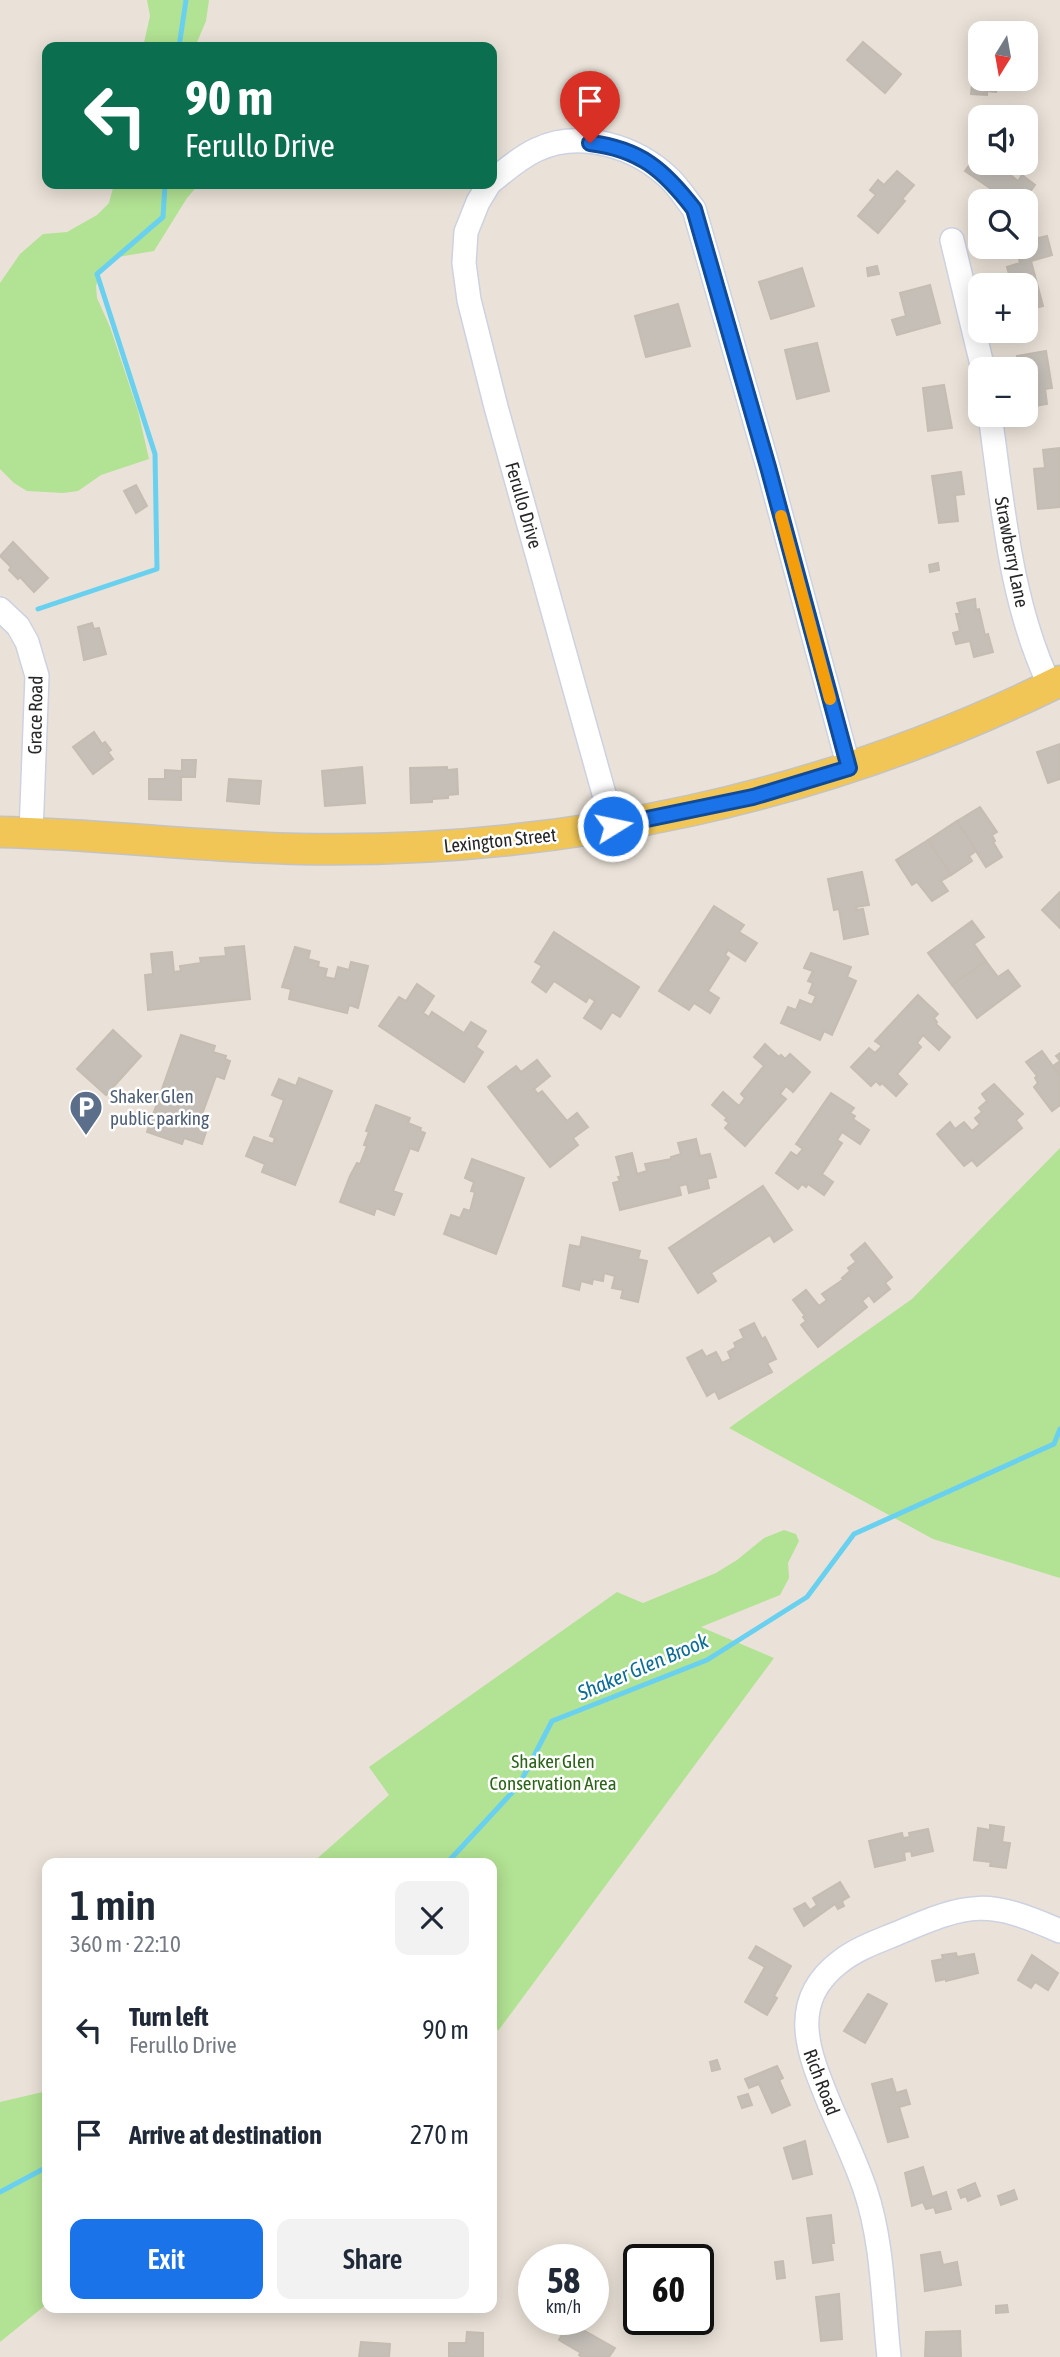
<!DOCTYPE html>
<html lang="en">
<head>
<meta charset="utf-8">
<style>
  :root { --surface:#fff; --page:#f2f2f3; --text:#1f2937; --muted:#747a83; --accent:#1a73e8 }
  body { margin:0; font-family:"Asap Condensed",sans-serif; background:var(--page); color:var(--text); height:100vh; display:flex; flex-direction:column; font-size:26px; white-space:nowrap }
  * { box-sizing:border-box; margin:0 }
  p { font-size:23px; color:var(--muted) }
  .icon { flex:none; width:38px; height:38px; fill:none; stroke:currentColor; stroke-width:2; stroke-linecap:round; stroke-linejoin:round }
  .map { position:relative; flex:1; overflow:hidden }
  .drawer { position:absolute; left:42px; top:1858px; width:455px; height:455px; display:flex; flex-direction:column; background:var(--surface); border-radius:14px; box-shadow:0 4px 18px #0003 }
  .drawer>* { flex:none }
  .banner { position:absolute; left:42px; top:42px; width:455px; height:147px; border-radius:14px; box-shadow:0 4px 18px #0003; background:#0b6e4f; color:#fff; overflow:hidden }
  .needle { width:46px; rotate:191deg }
  .buttons { position:absolute; left:968px; top:21px; display:grid; gap:14px }
  .buttons a { display:grid; place-items:center; width:70px; height:70px; border-radius:14px; background:var(--surface); box-shadow:0 4px 18px #0003; font-size:35px }
  .speed { position:absolute; left:518px; top:2244px; display:flex; gap:14px; font-size:35px; font-weight:700; text-align:center }
  .speed>* { display:grid; place-content:center; width:91px; height:91px; border-radius:50%; background:var(--surface); box-shadow:0 4px 18px #0003; line-height:1 }
  .speed small { font-size:18px; font-weight:400 }
  .speed .limit { border:4px solid #111; border-radius:10px; background:#fff; color:#111 }
  .pin { position:absolute; display:grid; place-items:center; width:60px; height:60px; color:#fff; margin:-72px -30px; border-radius:50% 50% 50% 0; rotate:-45deg; box-shadow:0 0 7px #0007 }
  .pin .icon { rotate:45deg }
  .me { position:absolute; width:77px; margin:-38px; rotate:80deg; stroke-linejoin:round; filter:drop-shadow(0 0 5px #0008) }
  .turn { display:flex; align-items:center; gap:24px; height:147px; padding:0 28px; font-size:32px }
  .turn .icon { width:91px; height:91px; stroke-width:2.5 }
  .turn b { display:block; font-size:49px; line-height:60px }
  .round { display:grid; place-items:center; flex:none; width:74px; height:74px; border-radius:14px; background:var(--page) }
  .headline { display:flex; align-items:center; justify-content:space-between; height:119px; padding:0 28px }
  h1 { font-size:42px; font-weight:600; line-height:52px }
  .action { display:flex; gap:14px; margin-top:auto; padding:14px 28px }
  .action a { flex:1; height:80px; border-radius:14px; background:var(--accent); color:#fff; font-size:28px; font-weight:600; line-height:80px; text-align:center }
  .action a+a { background:var(--page); color:var(--text) }
  ul { padding:0; list-style:none }
  li { display:flex; align-items:center; gap:21px; height:105px; padding:0 28px }
  li div { flex:1 }
  li b { display:block; font-size:26px }
  li em { font-style:normal }
  .map>svg:first-child { display:block }
</style>
</head>
<body>
<div class="map">
<svg width="1060" height="2357" viewBox="0 0 1060 2357">
  <rect width="100%" height="100%" fill="#eae2d8"/>
  <g fill="#b2e293">
    <polygon points="147,0 209,0 206,21 195,47 143,47 150,16"/>
    <polygon points="114,184 199,184 187,198 154,251 118,257 102,266 96,286 97,298 110,327 138,411 149,459 101,475 78,491 63,493 27,491 14,483 0,469 0,283 20,254 43,234 67,232 97,215 109,203"/>
    <polygon points="1060,1148 1060,1578 933,1539 729,1428 912,1299"/>
    <polygon points="784,1530 796,1534 799,1541 788,1563 789,1578 780,1595 701,1627 774,1658 498,2031 492,2013 492,1864 311,1864 389,1795 369,1767 617,1592 643,1603 716,1573 737,1560 764,1538"/>
    <polygon points="47,2091 47,2304 0,2342 0,2102"/>
  </g>
  <g fill="none" stroke-linecap="round" stroke-linejoin="round">
    <g stroke="#69d1ef" stroke-width="5">
      <polyline points="179,47 186,0"/>
      <polyline points="38,609 157,569 155,454 97,274 163,217 165,184"/>
      <polyline points="446,1864 519,1785 552,1721 707,1660 807,1597 854,1534 1054,1444 1060,1429"/>
      <polyline points="0,2192 47,2167"/>
    </g>
  </g>
  <g fill="#c5bfb8" stroke="#c5bdb2" stroke-width="2">
    <polygon points="863,42 901,74 885,93 847,60"/>
    <polygon points="975,59 980,59 980,79 1018,79 1017,84 997,82 996,92 987,91 987,95 971,94"/>
    <polygon points="980,151 980,163 995,163 1018,181 1022,175 1035,185 1023,201 1009,201 965,171"/>
    <polygon points="897,171 914,185 902,199 905,201 878,233 858,216 876,195 870,190 878,180 884,185"/>
    <polygon points="1047,236 1052,255 1031,261 1043,306 1026,310 1026,285 1012,285 1007,267 1020,263 1016,247 1026,247 1026,241"/>
    <polygon points="877,266 879,274 868,276 867,268"/>
    <polygon points="802,268 814,306 771,319 759,282"/>
    <polygon points="930,285 940,323 897,335 892,320 906,316 900,293"/>
    <polygon points="678,304 690,346 646,357 635,316"/>
    <polygon points="817,343 829,391 797,399 785,350"/>
    <polygon points="1046,351 1052,388 1045,389 1047,404 1028,407 1026,369 1019,369 1017,356"/>
    <polygon points="944,385 952,428 928,431 923,388"/>
    <polygon points="1060,448 1060,507 1038,509 1034,469 1045,468 1043,450"/>
    <polygon points="961,472 964,494 955,495 958,521 939,523 932,476"/>
    <polygon points="136,485 147,506 136,513 124,491"/>
    <polygon points="13,542 48,578 34,592 20,577 18,579 9,570 11,567 0,556"/>
    <polygon points="938,563 939,570 930,572 929,565"/>
    <polygon points="975,599 976,610 979,609 985,635 988,634 993,652 974,657 970,641 956,644 953,633 960,631 956,614 960,614 957,603"/>
    <polygon points="92,623 94,629 99,628 106,654 84,660 78,627"/>
    <polygon points="94,732 102,744 105,742 111,750 108,752 113,759 93,774 73,747"/>
    <polygon points="1060,744 1060,779 1048,783 1037,752"/>
    <polygon points="182,760 196,760 195,777 181,777 181,800 149,799 149,779 165,779 165,770 182,771"/>
    <polygon points="362,767 365,803 325,806 322,771"/>
    <polygon points="447,767 447,770 457,769 458,794 448,795 448,798 432,799 432,802 411,803 410,768"/>
    <polygon points="229,779 261,781 259,804 227,801"/>
    <polygon points="980,807 997,832 992,835 995,841 993,842 1002,857 986,867 957,821"/>
    <polygon points="957,821 976,851 969,856 972,861 951,875 928,840"/>
    <polygon points="928,840 951,875 941,881 948,891 932,901 917,882 912,885 896,860"/>
    <polygon points="862,872 869,905 856,907 857,910 863,909 868,934 844,939 839,909 834,910 828,879"/>
    <polygon points="1060,892 1060,928 1042,910"/>
    <polygon points="714,906 744,925 739,932 757,943 745,961 728,950 725,955 729,958 708,991 719,998 710,1013 694,1003 689,1010 659,991"/>
    <polygon points="972,921 984,937 974,944 986,961 952,985 928,953"/>
    <polygon points="554,932 639,987 620,1017 612,1012 601,1029 584,1018 595,1001 589,997 586,1002 554,981 546,992 532,982 542,966 535,962"/>
    <polygon points="244,946 250,999 148,1010 145,975 153,974 151,954 172,952 174,972 181,971 180,966 201,963 200,958 226,956 225,948"/>
    <polygon points="295,947 310,951 308,959 319,962 318,967 327,969 325,977 335,979 338,967 349,970 351,962 368,966 358,1008 349,1005 347,1013 289,999 291,989 282,987"/>
    <polygon points="811,953 851,967 847,977 856,981 832,1035 824,1031 820,1040 781,1023 788,1007 796,1010 800,1000 812,1005 816,996 809,993 813,983 808,981 813,971 804,968"/>
    <polygon points="986,961 998,977 1008,970 1020,986 977,1018 952,985"/>
    <polygon points="417,984 434,996 423,1013 429,1017 432,1012 464,1033 471,1022 486,1031 476,1047 483,1052 464,1082 379,1026 399,997 406,1001"/>
    <polygon points="918,995 938,1014 934,1018 937,1022 936,1024 950,1037 939,1050 923,1035 917,1043 921,1047 897,1074 907,1084 896,1096 882,1083 880,1085 876,1081 871,1086 851,1067 869,1048 875,1053 882,1046 875,1041"/>
    <polygon points="113,1030 141,1056 106,1095 77,1069"/>
    <polygon points="181,1035 215,1046 213,1052 226,1056 225,1059 230,1061 224,1079 216,1076 200,1120 209,1123 202,1144 184,1138 182,1144 147,1132"/>
    <polygon points="765,1044 779,1057 781,1055 785,1059 790,1054 810,1072 793,1092 786,1086 780,1094 786,1099 745,1146 725,1128 729,1123 725,1120 727,1118 712,1105 723,1092 739,1106 745,1098 741,1094 764,1066 754,1057"/>
    <polygon points="1042,1051 1060,1076 1060,1105 1052,1111 1034,1087 1038,1083 1035,1078 1037,1076 1026,1062"/>
    <polygon points="1060,1053 1060,1076 1053,1066 1060,1061 1056,1056"/>
    <polygon points="537,1060 550,1076 534,1089 538,1094 542,1091 567,1121 577,1113 588,1127 573,1138 578,1145 550,1167 488,1087 516,1066 521,1072"/>
    <polygon points="299,1078 332,1091 295,1185 262,1172 265,1164 246,1156 254,1137 273,1144 275,1138 270,1136 284,1100 272,1095 279,1079 296,1086"/>
    <polygon points="994,1084 1023,1114 1016,1120 1022,1128 977,1166 972,1160 964,1166 937,1134 950,1122 955,1129 964,1122 972,1131 980,1124 975,1118 982,1112 979,1108 987,1101 982,1094"/>
    <polygon points="831,1093 854,1108 850,1113 855,1116 853,1119 869,1130 860,1144 842,1132 837,1140 842,1143 822,1174 833,1182 824,1195 808,1184 806,1187 802,1184 798,1189 776,1173 791,1152 797,1156 803,1149 796,1144"/>
    <polygon points="376,1105 410,1118 408,1123 421,1128 420,1131 425,1133 418,1151 410,1148 393,1191 402,1194 394,1215 376,1208 374,1215 340,1202 350,1176 357,1163 360,1164 367,1146 364,1145 369,1132 366,1131"/>
    <polygon points="696,1139 700,1156 710,1154 716,1177 707,1179 709,1188 689,1193 687,1184 679,1186 681,1195 620,1210 613,1183 620,1181 618,1177 621,1176 616,1157 632,1153 637,1174 647,1171 645,1164 671,1159 671,1157 681,1154 678,1143"/>
    <polygon points="472,1159 524,1178 496,1254 444,1234 451,1215 460,1218 464,1209 470,1211 475,1192 471,1191 474,1182 465,1178"/>
    <polygon points="763,1186 792,1230 774,1242 770,1235 711,1273 716,1281 698,1293 669,1248"/>
    <polygon points="582,1237 640,1251 638,1259 647,1261 638,1302 621,1298 623,1290 612,1288 615,1276 604,1273 603,1281 593,1279 592,1284 581,1281 579,1290 563,1286 570,1245 580,1247"/>
    <polygon points="865,1243 892,1277 885,1283 890,1289 874,1302 869,1295 862,1301 867,1307 818,1347 801,1325 806,1321 803,1317 805,1316 793,1300 806,1290 819,1306 827,1300 822,1294 844,1279 842,1278 850,1271 848,1268 856,1262 851,1255"/>
    <polygon points="754,1323 762,1339 765,1337 776,1359 767,1363 772,1372 719,1399 715,1391 707,1396 687,1358 702,1350 706,1357 716,1352 722,1363 731,1359 728,1352 736,1347 734,1343 744,1338 740,1330"/>
    <polygon points="990,1825 1004,1827 1002,1842 1010,1843 1006,1868 990,1866 991,1862 974,1860 978,1828 990,1830"/>
    <polygon points="928,1829 933,1851 912,1856 911,1851 904,1852 905,1860 875,1867 869,1841 902,1833 903,1838 910,1837 909,1833"/>
    <polygon points="840,1882 849,1897 842,1901 844,1906 838,1909 835,1904 804,1926 794,1909 805,1903 810,1910 817,1905 813,1898"/>
    <polygon points="756,1946 791,1966 774,1996 777,1998 767,2015 745,2002 765,1967 749,1958"/>
    <polygon points="956,1953 957,1957 974,1954 978,1973 946,1981 946,1979 936,1981 932,1961 943,1959 942,1955"/>
    <polygon points="1032,1955 1058,1973 1048,1990 1035,1982 1031,1988 1018,1980"/>
    <polygon points="868,1994 887,2004 865,2043 844,2031"/>
    <polygon points="717,2060 720,2069 712,2071 710,2062"/>
    <polygon points="777,2066 783,2078 779,2080 790,2105 772,2113 759,2084 749,2088 745,2079"/>
    <polygon points="892,2079 896,2093 906,2090 910,2104 899,2107 908,2137 888,2142 872,2084"/>
    <polygon points="748,2094 752,2105 742,2108 738,2097"/>
    <polygon points="805,2141 812,2174 793,2179 784,2148"/>
    <polygon points="923,2167 932,2197 946,2192 951,2209 936,2213 934,2207 926,2209 923,2202 912,2206 905,2173"/>
    <polygon points="975,2183 980,2196 968,2201 966,2196 961,2198 958,2190"/>
    <polygon points="1014,2190 1017,2199 1001,2205 998,2196"/>
    <polygon points="831,2215 834,2243 831,2243 833,2260 813,2263 807,2218"/>
    <polygon points="940,2252 943,2265 957,2262 961,2285 925,2291 921,2255"/>
    <polygon points="783,2261 785,2278 777,2279 775,2262"/>
    <polygon points="839,2294 842,2339 821,2341 816,2297"/>
    <polygon points="1007,2305 1008,2312 996,2313 996,2306"/>
    <polygon points="569,2322 615,2348 609,2357 582,2357 579,2355 581,2353 559,2340"/>
    <polygon points="960,2331 961,2357 925,2357 926,2332"/>
    <polygon points="467,2332 483,2333 483,2357 449,2357 449,2343 466,2343"/>
    <polygon points="361,2342 390,2344 389,2357 359,2357"/>
  </g>
  <g fill="none" stroke-linecap="round" stroke-linejoin="round">
    <defs>
      <g id="minor">
        <path d="M 492,181 C 506,170 519,158 536,150 C 580,129 636,146 670,179 C 679,188 686,199 694,209 L 768,467 L 849,768"/>
        <polyline points="489,184 478,202 466,232 464,263 469,300 496,407 613,826"/>
        <polyline points="952,240 983,369"/>
        <path d="M 990,415 C 1003,506 1010,602 1050,686"/>
        <polyline points="0,609 18,626 27,642 37,676 31,833"/>
        <path d="M 889,2357 C 883,2302 883,2242 865,2189 C 855,2160 842,2133 830,2105 C 809,2054 786,2002 841,1961 C 858,1948 879,1941 898,1933 C 970,1902 988,1899 1060,1931"/>
      </g>
      <path id="major" d="M 0,832 C 100,834 200,847 300,849 C 563,854 824,798 1060,681"/>
    </defs>
    <use href="#minor" stroke="#cdd2e1" stroke-width="26"/>
    <use href="#major" stroke="#c3c3c3" stroke-width="33"/>
    <use href="#minor" stroke="#fff" stroke-width="23"/>
    <use href="#major" stroke="#f1c656" stroke-width="30"/>
  </g>
  <g fill="none" stroke-linecap="round" stroke-linejoin="round">
    <defs>
      <path id="route" d="M 590,143 C 640,149 664,170 694,209 L 768,467 L 849,768 L 753,797 L 613,826"/>
    </defs>
    <use href="#route" stroke="#114b97" stroke-width="18"/>
    <use href="#route" stroke="#1a73e8" stroke-width="12"/>
    <polyline stroke="#f59e0b" stroke-width="12" points="781,516 830,699"/>
  </g>
  <defs>
    <symbol id="parking-pin" viewBox="-11 -11 22 30"><path d="M0 17L-7.5 6A9.5 9.5 0 1 1 7.5 6Z" fill="#5c6f8a" stroke="#fff"/><path d="M-3.5-5.5H1a3.5 3.5 0 0 1 0 7H-1V5.5H-3.5ZM-1-3.4V-.6H.8a1.4 1.4 0 0 0 0-2.8Z" fill="#fff"/></symbol>
  </defs>
  <g fill-rule="evenodd">
    <use href="#parking-pin" x="67" y="1088" width="38" height="52"/>
  </g>
  <g text-anchor="middle" stroke-width="5" stroke-linejoin="round" paint-order="stroke">
    <g font-size="19" fill="#272727" stroke="#fff">
      <text transform="translate(524 505) rotate(74)" y="7">Ferullo Drive</text>
      <text transform="translate(1012 552) rotate(79)" y="7">Strawberry Lane</text>
      <text transform="translate(35 715) rotate(-89)" y="7">Grace Road</text>
      <text transform="translate(500 840) rotate(-6)" y="7">Lexington Street</text>
      <text transform="translate(822 2082) rotate(69)" y="7">Rich Road</text>
    </g>
    <g font-size="19" fill="#4e5e75" stroke="#fff" text-anchor="start">
      <text x="110" y="1103">Shaker Glen<tspan x="110" dy="22">public parking</tspan></text>
    </g>
    <g font-size="19" fill="#2b6318" stroke="#fff">
      <text x="553" y="1768">Shaker Glen<tspan x="553" dy="22">Conservation Area</tspan></text>
    </g>
    <g font-size="21" font-style="italic" fill="#0c6d96" stroke="#fff">
      <text transform="translate(643 1667) rotate(-23)" y="7">Shaker Glen Brook</text>
    </g>
  </g>
</svg>
<div class="buttons">
<a><svg class="needle" viewBox="-14 -14 28 28"><path d="M0-13l5 13h-10z" fill="#e53935"/><path d="M0 13l5-13h-10z" fill="#747a83"/></svg></a>
<a><svg class="icon" aria-label="sound" viewBox="0 0 24 24"><path d="M4 9h4l5-4v14l-5-4H4zM17 9q2 3 0 6"/></svg></a>
<a><svg class="icon" aria-label="search" viewBox="0 0 24 24"><circle cx="10" cy="10" r="6"/><path d="M15 15l6 6"/></svg></a>
<a>+</a>
<a>−</a>
</div>
<div class="speed"><div>58<small>km/h</small></div><div class="limit">60</div></div>
<div class="pin" style="left:590px;top:143px;background:#d93025"><svg class="icon" aria-label="arrive" viewBox="0 0 24 24"><path d="M6 21V4h12l-3 4 3 4H6"/></svg></div>
<svg class="me" style="left:613px;top:826px" viewBox="-20 -20 40 40"><circle r="17" fill="#1a73e8" stroke="#fff" stroke-width="3"/><path d="M0-11L8 9 0 5-8 9z" fill="#fff"/></svg>
<div class="banner">
<div class="turn"><svg class="icon" aria-label="left" viewBox="0 0 24 24"><path d="M17 20v-9H6M10 6l-5 5 5 5"/></svg><div><b>90 m</b>Ferullo Drive</div></div>
</div>
<section class="drawer">
<div class="headline"><div><h1>1 min</h1><p>360 m · 22:10</p></div><a class="round"><svg class="icon" aria-label="close" viewBox="0 0 24 24"><path d="M6 6l12 12M18 6L6 18"/></svg></a></div>
<ul>
<li><svg class="icon" aria-label="left" viewBox="0 0 24 24"><path d="M17 20v-9H6M10 6l-5 5 5 5"/></svg><div><b>Turn left</b><p>Ferullo Drive</p></div><em>90 m</em></li>
<li><svg class="icon" aria-label="arrive" viewBox="0 0 24 24"><path d="M6 21V4h12l-3 4 3 4H6"/></svg><div><b>Arrive at destination</b></div><em>270 m</em></li>
</ul>
<div class="action"><a>Exit</a><a>Share</a></div>
</section>
</div>
</body>
</html>
